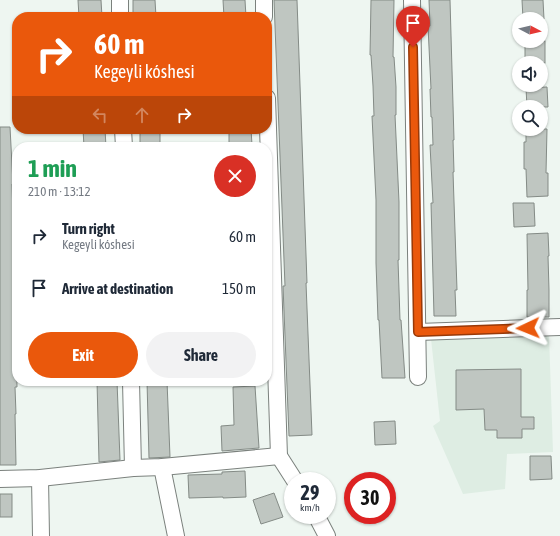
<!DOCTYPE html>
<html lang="en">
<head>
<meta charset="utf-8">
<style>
  :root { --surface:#fff; --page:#f2f2f3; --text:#1f2937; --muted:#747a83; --accent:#ea580c }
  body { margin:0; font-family:"Asap Condensed",sans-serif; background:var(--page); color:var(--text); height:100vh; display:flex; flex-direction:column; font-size:15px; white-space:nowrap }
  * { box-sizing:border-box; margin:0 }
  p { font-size:13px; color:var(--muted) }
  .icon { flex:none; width:22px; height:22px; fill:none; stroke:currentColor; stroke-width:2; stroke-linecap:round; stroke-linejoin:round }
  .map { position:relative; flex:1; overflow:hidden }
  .details { position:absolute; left:12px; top:142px; width:260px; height:244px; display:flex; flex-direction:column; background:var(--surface); border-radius:16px; box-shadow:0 1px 3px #0004 }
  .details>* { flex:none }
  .hud { position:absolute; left:12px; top:12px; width:260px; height:122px; border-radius:16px; box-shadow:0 1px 3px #0004; background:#ea580c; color:#fff; overflow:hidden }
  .needle { width:26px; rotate:97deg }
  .buttons { position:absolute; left:512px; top:12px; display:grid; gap:8px }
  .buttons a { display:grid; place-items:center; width:36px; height:36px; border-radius:50%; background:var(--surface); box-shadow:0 1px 3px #0004; font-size:20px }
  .speed { position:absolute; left:284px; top:472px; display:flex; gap:8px; font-size:20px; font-weight:700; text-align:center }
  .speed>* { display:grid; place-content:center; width:52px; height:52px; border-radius:50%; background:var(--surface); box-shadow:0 1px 3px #0004; line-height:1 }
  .speed small { font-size:10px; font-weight:400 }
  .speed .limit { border:6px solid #d22; background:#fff; color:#111 }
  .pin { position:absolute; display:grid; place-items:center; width:34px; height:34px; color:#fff; margin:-41px -17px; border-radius:50% 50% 50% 0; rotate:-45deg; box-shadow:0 0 4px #0007 }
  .pin .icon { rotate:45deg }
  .me { position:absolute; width:44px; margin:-22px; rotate:268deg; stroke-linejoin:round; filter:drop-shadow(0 0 3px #0008) }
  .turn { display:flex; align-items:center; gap:14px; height:84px; padding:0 16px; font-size:18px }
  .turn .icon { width:52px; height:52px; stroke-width:2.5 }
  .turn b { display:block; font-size:28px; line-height:34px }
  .lanes { display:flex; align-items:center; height:38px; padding:0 16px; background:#0003; justify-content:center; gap:20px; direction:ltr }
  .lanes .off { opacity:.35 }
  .round { display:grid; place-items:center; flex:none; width:42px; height:42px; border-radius:21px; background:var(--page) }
  .summary { display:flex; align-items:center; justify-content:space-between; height:68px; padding:0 16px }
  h1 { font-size:24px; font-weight:700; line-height:30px; color:#1e9e55 }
  .button { display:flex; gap:8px; margin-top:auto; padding:8px 16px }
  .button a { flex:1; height:46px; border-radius:24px; background:var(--accent); color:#fff; font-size:16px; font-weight:700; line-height:46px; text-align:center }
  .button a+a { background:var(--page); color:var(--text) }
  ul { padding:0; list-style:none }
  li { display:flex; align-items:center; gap:12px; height:52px; padding:0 16px }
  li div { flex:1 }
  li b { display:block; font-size:15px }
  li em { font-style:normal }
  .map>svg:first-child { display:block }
</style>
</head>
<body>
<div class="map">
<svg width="560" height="536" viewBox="0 0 560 536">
  <rect width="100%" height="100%" fill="#eef6f1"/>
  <polygon fill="#deede3" points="549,335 553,452 507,454 505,489 463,494 433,426 440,421 431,339"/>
  <g fill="#bfc6c1" stroke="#848b86">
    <polygon points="78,0 101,0 102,17 79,17"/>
    <polygon points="133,0 155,0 156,17 133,17"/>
    <polygon points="223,0 245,0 246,17 224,17"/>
    <polygon points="274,0 297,0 307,283 306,283 312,435 289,436 283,286 285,286"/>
    <polygon points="371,0 394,0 393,57 394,57 396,87 396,115 395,115 399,202 399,260 398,260 400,320 401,320 405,378 382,378 379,320 378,320 376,263 376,200 372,116 374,116 373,86 371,55 370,55"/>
    <polygon points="429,0 450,0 454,140 453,140 454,172 453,172 457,290 455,290 456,316 434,316 431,203 433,203 430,145 433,145 432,117 431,117 430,89 431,89 428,26 430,26"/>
    <polygon points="522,0 543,0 544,19 523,19"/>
    <rect x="525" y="41" width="20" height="22"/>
    <polygon points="547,87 548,107 527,107 526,88"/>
    <polygon points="0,127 10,127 13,184 12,184 14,244 13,244 16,332 17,387 15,387 16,414 15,414 16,465 0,465"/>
    <polygon points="83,129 105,129 106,147 84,147"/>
    <rect x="140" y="129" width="20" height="18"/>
    <polygon points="229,129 251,129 252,145 229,146"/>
    <polygon points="526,129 547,129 546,173 548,173 548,196 527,197 526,169 524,169 524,142 526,142"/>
    <polygon points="513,203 534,203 535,226 514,227"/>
    <polygon points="548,233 549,256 548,256 549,290 549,317 527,317 527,290 528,290 527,234"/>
    <polygon points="521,369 521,417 534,417 534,429 522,429 522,438 497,438 497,430 485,430 484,409 456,410 456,370"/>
    <polygon points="97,381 117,381 120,460 99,462"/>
    <polygon points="147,381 167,381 170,457 149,458"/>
    <polygon points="255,386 259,448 222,451 221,426 234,425 233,387"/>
    <polygon points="395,421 396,444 375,445 374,422"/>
    <polygon points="530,456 551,456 552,479 530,480"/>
    <polygon points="245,471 246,497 223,498 223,497 189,498 188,475 222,474 222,472"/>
    <polygon points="274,493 283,517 261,524 253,500"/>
    <rect x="0" y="494" width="12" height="23"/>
  </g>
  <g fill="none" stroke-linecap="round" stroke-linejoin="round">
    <defs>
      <g id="minor">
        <polyline points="120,0 120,17"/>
        <polyline points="264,0 264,17"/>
        <polyline points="412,0 418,377"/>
        <polyline points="267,98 279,456 295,481"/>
        <polyline points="123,129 124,147"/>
        <polyline points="418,332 560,327"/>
        <polyline points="131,381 133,468"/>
        <polyline points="162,467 176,536"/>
        <polyline points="40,478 41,536"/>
        <polyline points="0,479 40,478 133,468 162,467 279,456"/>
        <polyline points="316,515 327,536"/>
      </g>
    </defs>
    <use href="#minor" stroke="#7b817d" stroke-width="18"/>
    <use href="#minor" stroke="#fff" stroke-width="16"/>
  </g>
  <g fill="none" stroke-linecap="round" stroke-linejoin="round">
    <defs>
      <polyline id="route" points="413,47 418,332 528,328"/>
    </defs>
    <use href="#route" stroke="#983908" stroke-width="10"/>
    <use href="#route" stroke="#ea580c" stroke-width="7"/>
  </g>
</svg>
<div class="buttons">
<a><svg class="needle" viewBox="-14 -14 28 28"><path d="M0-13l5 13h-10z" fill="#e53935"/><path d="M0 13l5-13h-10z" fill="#747a83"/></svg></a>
<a><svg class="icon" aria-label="sound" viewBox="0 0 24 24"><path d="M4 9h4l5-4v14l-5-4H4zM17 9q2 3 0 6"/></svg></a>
<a><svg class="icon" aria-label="search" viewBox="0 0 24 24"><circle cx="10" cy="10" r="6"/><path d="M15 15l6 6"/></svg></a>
</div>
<div class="speed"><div>29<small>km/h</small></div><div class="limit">30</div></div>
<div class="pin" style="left:413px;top:47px;background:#d93025"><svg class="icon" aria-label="arrive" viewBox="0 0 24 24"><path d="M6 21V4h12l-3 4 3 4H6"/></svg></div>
<svg class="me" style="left:528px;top:328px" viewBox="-20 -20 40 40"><path d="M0-17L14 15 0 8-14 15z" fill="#ea580c" stroke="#fff" stroke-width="4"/></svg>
<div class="hud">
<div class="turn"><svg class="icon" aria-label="right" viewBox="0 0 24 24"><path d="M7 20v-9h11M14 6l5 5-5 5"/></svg><div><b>60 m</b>Kegeyli kóshesi</div></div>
<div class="lanes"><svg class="icon off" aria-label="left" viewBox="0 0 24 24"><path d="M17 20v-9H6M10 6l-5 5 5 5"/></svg><svg class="icon off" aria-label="ahead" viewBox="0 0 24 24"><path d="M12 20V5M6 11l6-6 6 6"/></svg><svg class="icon" aria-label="right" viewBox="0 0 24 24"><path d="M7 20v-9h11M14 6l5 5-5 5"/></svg></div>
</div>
<section class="details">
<div class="summary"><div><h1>1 min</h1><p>210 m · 13:12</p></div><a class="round" style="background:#d93025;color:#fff"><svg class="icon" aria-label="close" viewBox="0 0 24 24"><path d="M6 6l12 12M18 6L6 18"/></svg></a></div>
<ul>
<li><svg class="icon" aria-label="right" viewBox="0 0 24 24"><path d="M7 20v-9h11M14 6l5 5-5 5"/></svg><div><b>Turn right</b><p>Kegeyli kóshesi</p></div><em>60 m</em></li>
<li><svg class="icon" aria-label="arrive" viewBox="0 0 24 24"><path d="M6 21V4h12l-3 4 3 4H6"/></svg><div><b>Arrive at destination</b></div><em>150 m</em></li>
</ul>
<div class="button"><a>Exit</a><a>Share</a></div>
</section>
</div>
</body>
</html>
